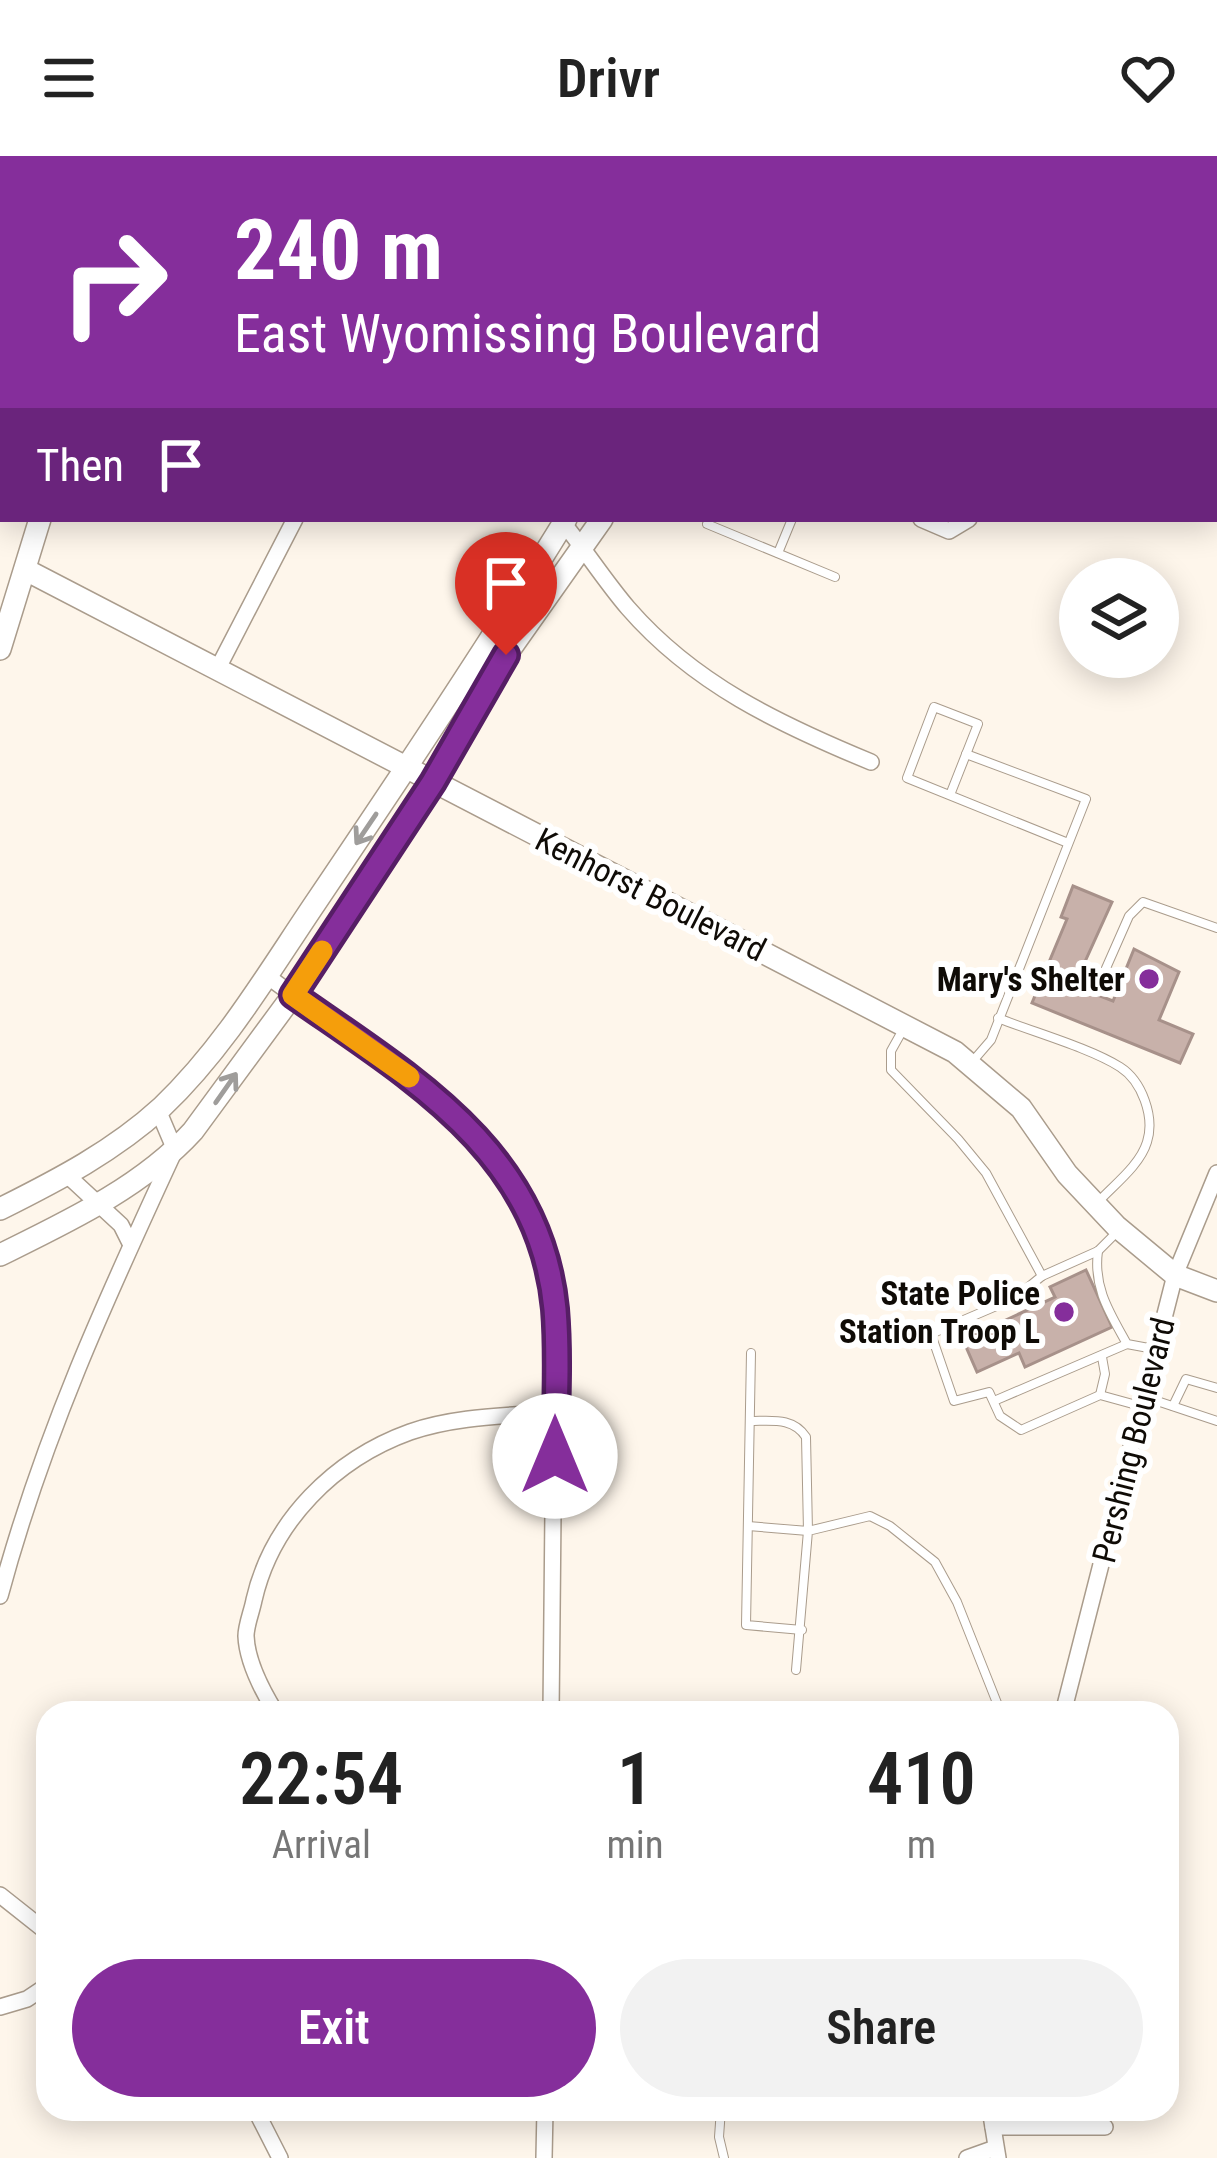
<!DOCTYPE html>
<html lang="en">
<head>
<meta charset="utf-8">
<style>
  :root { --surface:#fff; --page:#f2f2f2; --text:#222; --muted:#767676; --accent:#852e9b }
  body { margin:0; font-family:"Roboto Condensed",sans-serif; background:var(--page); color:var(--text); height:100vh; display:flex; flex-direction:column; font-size:45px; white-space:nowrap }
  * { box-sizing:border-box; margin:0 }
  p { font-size:39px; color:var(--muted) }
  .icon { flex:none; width:66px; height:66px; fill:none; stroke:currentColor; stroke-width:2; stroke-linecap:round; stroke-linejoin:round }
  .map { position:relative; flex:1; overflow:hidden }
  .details { position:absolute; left:36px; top:1545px; width:1143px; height:420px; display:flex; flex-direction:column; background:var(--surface); border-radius:36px; box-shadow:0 6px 30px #0003 }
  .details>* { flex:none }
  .banner { position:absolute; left:0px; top:0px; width:1218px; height:366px; box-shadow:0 6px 30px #0003; background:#852e9b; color:#fff; overflow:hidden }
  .buttons { position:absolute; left:1059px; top:402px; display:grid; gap:24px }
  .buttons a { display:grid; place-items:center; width:120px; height:120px; border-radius:50%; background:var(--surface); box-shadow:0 6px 30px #0003; font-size:60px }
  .pin { position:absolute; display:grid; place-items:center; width:102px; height:102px; color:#fff; margin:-123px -51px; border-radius:50% 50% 50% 0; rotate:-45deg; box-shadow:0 0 12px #0007 }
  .pin .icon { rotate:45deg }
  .me { position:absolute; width:132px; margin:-66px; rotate:0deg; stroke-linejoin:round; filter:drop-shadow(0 0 9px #0008) }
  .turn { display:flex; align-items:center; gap:42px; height:252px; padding:0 36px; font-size:54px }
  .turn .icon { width:156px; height:156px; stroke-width:2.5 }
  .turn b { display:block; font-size:84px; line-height:102px }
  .then { display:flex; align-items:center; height:114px; padding:0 36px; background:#0003; gap:24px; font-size:45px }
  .eta { display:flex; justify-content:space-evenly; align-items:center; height:204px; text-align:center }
  .eta b { font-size:72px; font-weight:600; line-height:84px }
  .cta { display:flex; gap:24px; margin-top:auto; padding:24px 36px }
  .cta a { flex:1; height:138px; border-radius:72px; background:var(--accent); color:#fff; font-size:48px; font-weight:600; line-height:138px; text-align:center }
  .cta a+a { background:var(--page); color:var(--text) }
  header { display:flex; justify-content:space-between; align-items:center; height:156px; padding:0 36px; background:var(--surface); font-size:54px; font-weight:600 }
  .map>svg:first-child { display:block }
</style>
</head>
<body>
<header><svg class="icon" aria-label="menu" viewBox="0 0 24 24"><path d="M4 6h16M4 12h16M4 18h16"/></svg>Drivr<svg class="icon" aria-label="heart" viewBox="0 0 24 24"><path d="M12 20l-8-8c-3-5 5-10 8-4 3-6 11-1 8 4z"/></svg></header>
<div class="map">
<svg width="1217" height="2002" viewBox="0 0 1217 2002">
  <rect width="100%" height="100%" fill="#fef6eb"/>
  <polygon fill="#f4e8fc" points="216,0 702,0 215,3"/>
  <g fill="#c8b1aa" stroke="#a7918a" stroke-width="3">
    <polygon points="370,0 423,0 424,3 372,3"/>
    <polygon points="476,0 530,0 532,3 478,3"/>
    <polygon points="1073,730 1112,746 1074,830 1113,845 1134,793 1179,816 1159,864 1193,878 1180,907 1032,847 1067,763 1061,761"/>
    <polygon points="1086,1114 1112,1171 1025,1211 1019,1197 977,1216 963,1184 1055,1141 1050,1131"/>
  </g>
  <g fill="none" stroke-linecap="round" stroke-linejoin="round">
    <defs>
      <g id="lane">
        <polyline points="1176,0 1182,3"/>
        <polyline points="1215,18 1217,19"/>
        <polyline points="0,80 3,81"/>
        <polyline points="707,368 835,421"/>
        <polyline points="778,397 792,363"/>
        <polyline points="966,598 1086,643 991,884 972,906"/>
        <polyline points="950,639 978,568 934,551 907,622 1068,687"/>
        <polyline points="1103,819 1129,760 1143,746 1217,772"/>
        <path d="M 998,862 C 1033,876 1090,892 1120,911 C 1142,925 1155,961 1147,986 C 1140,1009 1115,1028 1100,1044"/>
        <polyline points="905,870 891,895 891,914 958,983 986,1017 1042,1120"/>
        <polyline points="1116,1077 1098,1095 1042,1120 1015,1142 931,1178 954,1245 989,1236 1000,1260 1021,1274 1100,1239 1140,1250"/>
        <path d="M 1098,1095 C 1093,1132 1110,1157 1127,1188 L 1154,1193"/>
        <polyline points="751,1197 746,1469 802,1474"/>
        <polyline points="1100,1239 1105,1218 1102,1201"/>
        <polyline points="1145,1241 1217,1265"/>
        <polyline points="994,1245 1127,1188"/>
        <polyline points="1173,1250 1186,1223 1217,1232"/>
        <path d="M 748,1370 L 808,1375 L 806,1281 C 793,1261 772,1265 750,1265"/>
        <polyline points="796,1514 808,1375 870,1360 890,1370 935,1406 957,1446 1001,1557"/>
        <polyline points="721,1953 719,1981 724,2002"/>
      </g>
      <g id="street">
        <polyline points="192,3 193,0"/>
        <path d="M 560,363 C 584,392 604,424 628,452 C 694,528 779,568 871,606"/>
        <polyline points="921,363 949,375 969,363"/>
        <polyline points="217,514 295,363"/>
        <polyline points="267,820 457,959 513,1029 538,1082 555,1153 551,1557"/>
        <polyline points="67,1019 121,1069 131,1089"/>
        <path d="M 0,1440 C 43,1280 106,1143 175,994 L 158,954"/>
        <path d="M 276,1557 C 263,1536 247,1506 246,1480 C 246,1469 252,1455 254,1444 C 272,1365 335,1303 410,1276 C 456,1260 508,1260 556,1256"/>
        <polyline points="1063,1557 1175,1119 1217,1017"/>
        <polyline points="0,1739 48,1777"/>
        <polyline points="0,1851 27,1843 48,1829"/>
        <polyline points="255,1953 280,2002"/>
        <polyline points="990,1953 998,2002"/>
        <polyline points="993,1971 1105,1971"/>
        <polyline points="544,2002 545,1953"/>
        <polyline points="967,2002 995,1992"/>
      </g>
      <g id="secondary">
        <polyline points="73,0 74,3"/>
        <polyline points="972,3 975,0"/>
        <polyline points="1016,3 1019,0"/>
        <polyline points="26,414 955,896 1021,952 1067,1018 1116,1070 1175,1119 1217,1135"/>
        <polyline points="0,493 40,363"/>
        <path d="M 0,1053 C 58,1024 114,995 162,951 C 224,892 268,817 316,746 C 401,620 486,493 566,363"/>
        <path d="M 0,1099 C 67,1066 142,1031 193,975 L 293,839 L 433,626 L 506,499 L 602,363"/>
      </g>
    </defs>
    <use href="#lane" stroke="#aa9c8c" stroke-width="10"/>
    <use href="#street" stroke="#aa9c8c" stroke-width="18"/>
    <use href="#secondary" stroke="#aa9c8c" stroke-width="24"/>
    <use href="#lane" stroke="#fff" stroke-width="8"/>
    <use href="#street" stroke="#fff" stroke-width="15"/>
    <use href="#secondary" stroke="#fff" stroke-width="21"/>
  </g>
  <defs><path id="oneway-shaft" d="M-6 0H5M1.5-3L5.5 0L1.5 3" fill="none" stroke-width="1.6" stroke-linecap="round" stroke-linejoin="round" transform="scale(3)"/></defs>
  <g stroke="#9f9d9b">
    <use href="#oneway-shaft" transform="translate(366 673) rotate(124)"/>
    <use href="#oneway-shaft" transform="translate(226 932) rotate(-55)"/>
  </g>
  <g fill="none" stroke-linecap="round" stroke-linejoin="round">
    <defs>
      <path id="route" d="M 506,499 L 433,626 L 293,839 C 410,921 540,995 555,1153 C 559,1201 556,1252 555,1300"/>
    </defs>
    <use href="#route" stroke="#561e65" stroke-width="30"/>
    <use href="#route" stroke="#852e9b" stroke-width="21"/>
    <polyline stroke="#f59e0b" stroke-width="21" points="322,795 293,839 409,921"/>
  </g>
  <g fill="#852e9b" stroke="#fff" stroke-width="4.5">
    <circle cx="1149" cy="823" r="12"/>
    <circle cx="1064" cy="1156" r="12"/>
  </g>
  <g text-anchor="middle" stroke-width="12" stroke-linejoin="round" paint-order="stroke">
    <g font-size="33" fill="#0f0b06" stroke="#fff">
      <text transform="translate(651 738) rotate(27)" y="12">Kenhorst Boulevard</text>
      <text transform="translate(1133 1284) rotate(-76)" y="12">Pershing Boulevard</text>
    </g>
    <g font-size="33" font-weight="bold" fill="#0f0b06" stroke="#fff" text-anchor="end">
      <text x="1125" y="835">Mary's Shelter</text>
      <text x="1040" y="1149">State Police<tspan x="1040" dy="38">Station Troop L</tspan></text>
    </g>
  </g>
</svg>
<div class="buttons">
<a><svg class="icon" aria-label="layers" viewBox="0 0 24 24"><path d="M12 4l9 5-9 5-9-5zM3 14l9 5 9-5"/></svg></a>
</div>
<div class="pin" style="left:506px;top:499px;background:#d93025"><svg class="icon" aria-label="arrive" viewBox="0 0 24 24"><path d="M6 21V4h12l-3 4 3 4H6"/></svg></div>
<svg class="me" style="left:555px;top:1300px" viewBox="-20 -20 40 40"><circle r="19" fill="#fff"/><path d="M0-13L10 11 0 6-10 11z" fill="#852e9b"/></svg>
<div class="banner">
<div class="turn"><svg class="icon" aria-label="right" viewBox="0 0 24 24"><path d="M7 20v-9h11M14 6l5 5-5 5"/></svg><div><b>240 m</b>East Wyomissing Boulevard</div></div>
<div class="then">Then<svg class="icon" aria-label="arrive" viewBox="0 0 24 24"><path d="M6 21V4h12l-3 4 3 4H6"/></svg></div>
</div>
<section class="details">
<div class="eta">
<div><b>22:54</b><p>Arrival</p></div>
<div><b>1</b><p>min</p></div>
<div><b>410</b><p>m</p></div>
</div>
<div class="cta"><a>Exit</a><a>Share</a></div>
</section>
</div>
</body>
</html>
